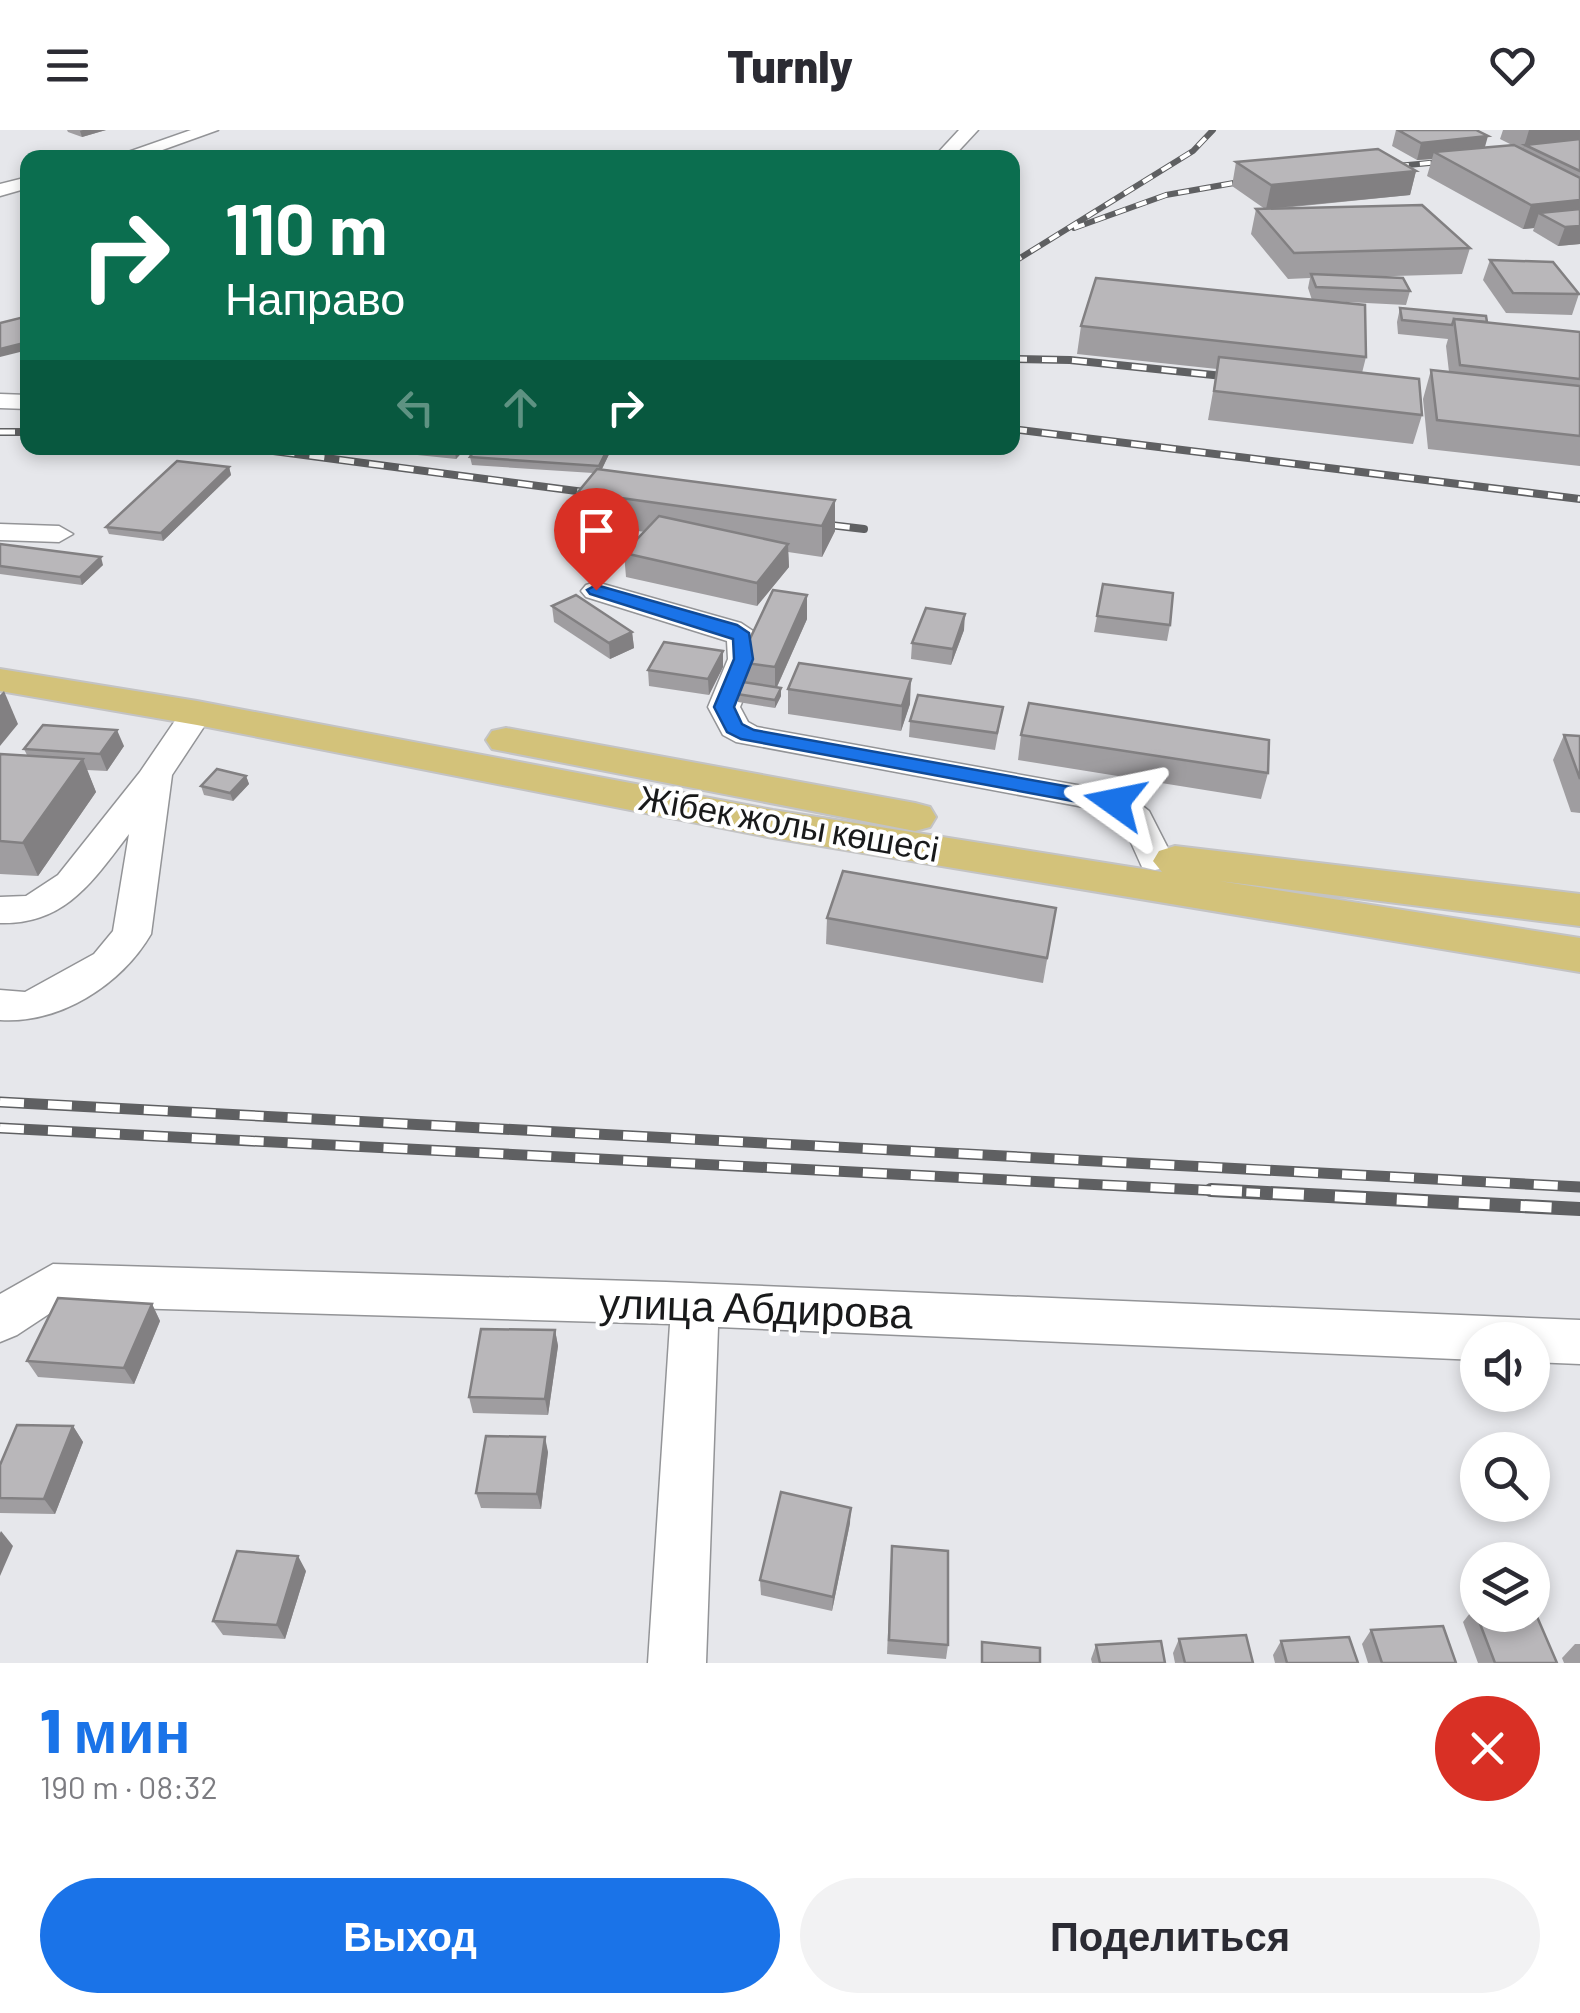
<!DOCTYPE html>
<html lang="ru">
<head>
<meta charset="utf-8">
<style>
  :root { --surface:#fff; --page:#f2f2f3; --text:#2b2b33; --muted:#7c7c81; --accent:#1a73e8 }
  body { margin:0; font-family:Barlow,sans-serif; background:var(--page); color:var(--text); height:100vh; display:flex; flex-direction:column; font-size:38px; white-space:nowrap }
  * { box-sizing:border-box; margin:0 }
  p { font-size:32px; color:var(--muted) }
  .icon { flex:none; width:55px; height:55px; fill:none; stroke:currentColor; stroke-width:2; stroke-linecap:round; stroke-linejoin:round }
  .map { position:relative; height:1533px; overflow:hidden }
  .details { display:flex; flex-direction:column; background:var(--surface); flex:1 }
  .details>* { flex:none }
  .guide { position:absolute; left:20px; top:20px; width:1000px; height:305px; border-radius:20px; box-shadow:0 5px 15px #0003; background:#0b6e4f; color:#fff; overflow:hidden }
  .fabs { position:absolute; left:1460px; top:1192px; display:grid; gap:20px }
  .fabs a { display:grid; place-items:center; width:90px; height:90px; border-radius:50%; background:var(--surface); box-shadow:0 5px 15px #0003; font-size:50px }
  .pin { position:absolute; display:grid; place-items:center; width:85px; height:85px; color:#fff; margin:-102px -42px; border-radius:50% 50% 50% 0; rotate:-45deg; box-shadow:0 0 10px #0007 }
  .pin .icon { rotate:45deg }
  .me { position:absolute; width:110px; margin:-55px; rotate:282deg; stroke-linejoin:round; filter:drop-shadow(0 0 8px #0008) }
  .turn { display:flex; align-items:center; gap:35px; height:210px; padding:0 40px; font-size:45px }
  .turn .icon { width:130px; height:130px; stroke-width:2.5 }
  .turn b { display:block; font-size:70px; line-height:85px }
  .lanes { display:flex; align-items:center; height:95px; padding:0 40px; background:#0003; justify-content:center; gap:50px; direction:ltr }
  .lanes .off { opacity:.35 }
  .round { display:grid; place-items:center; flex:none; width:105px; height:105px; border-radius:52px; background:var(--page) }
  .summary { display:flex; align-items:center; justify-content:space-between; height:170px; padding:0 40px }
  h1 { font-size:60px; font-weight:800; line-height:75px; color:var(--accent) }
  .action { display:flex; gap:20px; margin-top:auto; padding:20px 40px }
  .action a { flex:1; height:115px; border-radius:60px; background:var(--accent); color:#fff; font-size:40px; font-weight:800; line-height:115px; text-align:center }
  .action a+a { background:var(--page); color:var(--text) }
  header { display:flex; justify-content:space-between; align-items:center; height:130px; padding:0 40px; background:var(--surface); font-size:45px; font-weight:800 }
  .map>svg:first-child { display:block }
</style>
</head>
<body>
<header><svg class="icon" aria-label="menu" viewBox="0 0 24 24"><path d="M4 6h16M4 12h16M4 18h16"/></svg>Turnly<svg class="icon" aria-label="heart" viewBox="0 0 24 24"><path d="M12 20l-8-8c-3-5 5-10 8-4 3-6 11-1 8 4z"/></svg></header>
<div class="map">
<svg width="1580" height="1533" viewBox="0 0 1580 1533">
  <rect width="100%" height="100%" fill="#e6e7eb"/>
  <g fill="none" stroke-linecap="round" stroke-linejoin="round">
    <defs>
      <g id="minor">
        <polygon points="191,0 218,0 140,28 111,28"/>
        <polygon points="959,0 978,0 952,28 933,28"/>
        <polygon points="28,47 28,58 0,66 0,54"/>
        <polygon points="0,264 28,265 28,279 0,278"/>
        <polygon points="0,394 59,396 73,404 59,412 0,410"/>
        <polygon points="596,452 741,493 753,501 760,529 740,577 748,592 757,597 1127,664 1149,681 1173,728 1168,737 1155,740 1142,737 1124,697 1105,681 736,612 723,605 708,577 728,529 727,511 586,467 581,461 586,455"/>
        <path d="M 197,573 L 209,576 L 213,583 L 172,645 L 151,804 C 121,855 60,894 0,890 L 0,860 L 25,862 L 94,824 L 113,801 L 129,704 C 93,751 65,795 0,793 L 0,767 L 26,766 L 58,745 L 140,642 L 185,576 Z"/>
        <polygon points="53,1134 666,1152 1580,1190 1580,1234 1532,1232 1532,1210 1478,1210 1478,1230 718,1197 706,1533 648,1533 670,1194 61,1176 17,1205 0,1212 0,1164"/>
      </g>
      <g id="major">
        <polygon points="0,539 197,571 773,680 1162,742 1153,731 1159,721 1175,716 1580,764 1580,796 1219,751 1580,808 1580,842 773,708 197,595 0,561"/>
        <polygon points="506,598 915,673 930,677 936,687 930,697 915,701 492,619 486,610 492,601"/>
      </g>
    </defs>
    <use href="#minor" stroke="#939497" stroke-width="3"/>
    <use href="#major" stroke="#c3c3c4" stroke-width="4"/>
    <use href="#minor" fill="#fff" fill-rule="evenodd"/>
    <use href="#major" fill="#d3c27a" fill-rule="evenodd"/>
    <defs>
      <g id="rail-far3">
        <polyline points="1376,38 1461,30"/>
        <polyline points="1074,98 1166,65 1262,48"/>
        <polyline points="1012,133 1193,21 1213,0"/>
      </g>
      <g id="rail-far2">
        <polyline points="1012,229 1070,230 1242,248"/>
        <polyline points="1012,299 1580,369"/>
        <polyline points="0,302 28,302"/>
        <polyline points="250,318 607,365"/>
        <polyline points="805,392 864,399"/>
      </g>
      <g id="rail-far1">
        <polyline points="0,972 1580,1057"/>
        <polyline points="0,998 1260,1063"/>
      </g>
      <polyline id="rail" points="1211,1060 1580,1079"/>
    </defs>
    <use href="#rail-far3" stroke="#5f6062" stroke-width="6"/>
    <use href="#rail-far2" stroke="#5f6062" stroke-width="8"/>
    <use href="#rail-far1" stroke="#5f6062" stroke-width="11"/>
    <use href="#rail" stroke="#5f6062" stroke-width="14"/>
    <use href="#rail-far3" stroke="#fff" stroke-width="4" stroke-dasharray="11" stroke-linecap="butt"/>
    <use href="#rail-far2" stroke="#fff" stroke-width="5" stroke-dasharray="15" stroke-linecap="butt"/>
    <use href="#rail-far1" stroke="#fff" stroke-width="8" stroke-dasharray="24" stroke-linecap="butt"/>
    <use href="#rail" stroke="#fff" stroke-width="10" stroke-dasharray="31" stroke-linecap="butt"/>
  </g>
  <g fill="#9f9da0">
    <polygon points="67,0 106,0 82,7 68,2"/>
    <polygon points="1396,0 1476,0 1485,18 1512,15 1500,9 1503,0 1580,0 1580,114 1558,116 1533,101 1534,98 1523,99 1427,46 1432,29 1417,30 1392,16"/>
    <polygon points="1236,32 1416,41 1410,65 1273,79 1470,118 1462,144 1361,147 1410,161 1406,175 1327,171 1366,227 1362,243 1422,285 1413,314 1208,290 1217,239 1077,224 1081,196 1312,170 1308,158 1310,148 1288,149 1251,104 1256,79 1265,79 1232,56"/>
    <polygon points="1490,130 1579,164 1572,185 1506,183 1483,150"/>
    <polygon points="1400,178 1487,192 1580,202 1580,336 1428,319 1423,269 1431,240 1449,242 1446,216 1448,209 1398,204 1397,192"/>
    <polygon points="350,318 466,318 456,329"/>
    <polygon points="476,318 612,318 602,339 835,370 835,401 822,427 788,422 789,437 757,476 626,447 624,423 645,402 582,393 578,362 593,343 472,335 470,327"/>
    <polygon points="229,337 231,345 163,411 109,404 106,397"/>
    <polygon points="0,414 103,435 82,455 0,444"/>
    <polygon points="1103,454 1170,495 1167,511 1094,502"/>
    <polygon points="807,465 807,489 777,557 781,566 775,578 738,572 737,564 741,556 739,556 739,532"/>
    <polygon points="552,476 632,502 634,518 610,529 554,492"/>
    <polygon points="964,500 951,535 911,529 912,513"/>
    <polygon points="723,537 709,565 649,556 648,540"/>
    <polygon points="788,559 910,574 901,601 788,584"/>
    <polygon points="1003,577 995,620 909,607 910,591"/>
    <polygon points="1021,605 1268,643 1261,669 1018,630"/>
    <polygon points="1564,605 1580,606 1580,683 1571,682 1553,630"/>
    <polygon points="124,616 107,641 87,640 96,662 38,746 0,744 0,624 27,625 24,619"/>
    <polygon points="246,646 249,654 233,671 204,665 201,656"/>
    <polygon points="1056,778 1043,853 826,814 827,788"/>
    <polygon points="152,1174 160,1191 134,1254 38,1247 27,1231"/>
    <polygon points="555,1200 558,1216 548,1285 473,1283 469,1267"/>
    <polygon points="73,1296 83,1312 55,1384 0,1383 0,1335"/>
    <polygon points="548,1322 541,1379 481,1378 476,1363"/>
    <polygon points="850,1393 832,1481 761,1465 760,1450"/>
    <polygon points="892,1416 948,1515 946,1529 887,1524"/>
    <polygon points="306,1441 285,1509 223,1505 213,1491"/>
    <polygon points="1474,1478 1557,1533 1478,1533 1463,1492"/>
    <polygon points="1371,1500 1456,1533 1368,1533 1362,1514"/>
    <polygon points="1179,1509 1253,1533 1175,1533 1173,1523"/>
    <polygon points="1281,1511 1358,1533 1275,1533 1273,1525"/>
    <polygon points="1575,1514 1580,1514 1580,1533 1564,1533 1562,1528"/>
    <polygon points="1096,1515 1165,1533 1092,1533 1091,1529"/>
  </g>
  <g fill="#828082">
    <polygon points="83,0 106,0 82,7 80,1"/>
    <polygon points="1529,0 1580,0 1580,14 1525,15 1523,20"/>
    <polygon points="1488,6 1483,24 1434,22 1432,29 1417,30 1421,13"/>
    <polygon points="1416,41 1410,65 1266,79 1271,55"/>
    <polygon points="1580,70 1580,93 1539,83 1534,98 1523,99 1531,75"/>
    <polygon points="1580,96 1580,114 1558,116 1565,97"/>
    <polygon points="28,212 28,220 0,227 0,219"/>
    <polygon points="458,318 466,318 456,329 455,322"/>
    <polygon points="608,318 612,318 600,343 599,336"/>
    <polygon points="229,337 231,345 163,411 161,403"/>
    <polygon points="835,370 835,401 822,427 822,396"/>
    <polygon points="788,414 789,437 757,476 757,453"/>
    <polygon points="101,427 103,435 82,455 80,447"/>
    <polygon points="807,465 807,489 775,561 775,537"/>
    <polygon points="965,484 964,500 951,535 953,519"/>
    <polygon points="632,502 634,518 610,529 609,513"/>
    <polygon points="723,521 723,537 709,565 708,549"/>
    <polygon points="911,549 910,574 901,601 902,576"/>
    <polygon points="781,558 781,566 775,578 775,570"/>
    <polygon points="4,561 18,594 0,616 0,565"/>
    <polygon points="117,600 124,616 107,641 100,624"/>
    <polygon points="83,629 96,662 38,746 23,713"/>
    <polygon points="246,646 249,654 233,671 230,663"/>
    <polygon points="152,1174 160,1191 134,1254 124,1238"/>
    <polygon points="555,1200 558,1216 548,1285 545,1269"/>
    <polygon points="73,1296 83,1312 55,1384 44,1369"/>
    <polygon points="545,1307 548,1322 541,1379 537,1364"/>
    <polygon points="851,1378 850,1393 832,1481 833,1467"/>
    <polygon points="1,1401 13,1416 0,1446 0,1403"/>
    <polygon points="298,1426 306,1441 285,1509 277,1495"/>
  </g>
  <g fill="#b9b7ba" stroke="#828082" stroke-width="2.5">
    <polygon points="1398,0 1476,0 1488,6 1421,13"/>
    <polygon points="1580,9 1580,41 1525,15"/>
    <polygon points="1514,15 1580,48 1580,70 1531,75 1434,22"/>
    <polygon points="1378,19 1416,41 1271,55 1236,32"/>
    <polygon points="1422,75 1470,118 1294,123 1256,79"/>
    <polygon points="1580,79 1580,96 1565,97 1539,83"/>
    <polygon points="1490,130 1553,132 1579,164 1513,163"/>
    <polygon points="1311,144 1403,148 1410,161 1316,157"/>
    <polygon points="1096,148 1365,175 1366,227 1081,196"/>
    <polygon points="1400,178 1486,186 1487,192 1454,189 1452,195 1402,190"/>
    <polygon points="28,186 28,212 0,219 0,193"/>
    <polygon points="1454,189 1580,202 1580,249 1460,235"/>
    <polygon points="1219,227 1419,249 1422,285 1214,261"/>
    <polygon points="1431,240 1580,256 1580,306 1437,290"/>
    <polygon points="415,318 458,318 455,322"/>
    <polygon points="476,318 608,318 599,336 470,327"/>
    <polygon points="177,331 229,337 161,403 106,397"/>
    <polygon points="597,339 835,370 822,396 578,362"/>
    <polygon points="659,386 788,414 757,453 624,423"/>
    <polygon points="0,414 101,427 80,447 0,436"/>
    <polygon points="1103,454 1173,463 1170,495 1097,486"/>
    <polygon points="773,460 807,465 775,537 739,532"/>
    <polygon points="576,465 632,502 609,513 552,476"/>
    <polygon points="926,478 965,484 953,519 912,513"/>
    <polygon points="664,512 723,521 708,549 648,540"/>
    <polygon points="799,533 911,549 902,576 788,559"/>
    <polygon points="743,552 781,558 775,570 737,564"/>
    <polygon points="918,565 1003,577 997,603 910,591"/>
    <polygon points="1029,573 1269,610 1268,643 1021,605"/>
    <polygon points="43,595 117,600 100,624 24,619"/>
    <polygon points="1564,605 1580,606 1580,649"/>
    <polygon points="0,624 83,629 23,713 0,711"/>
    <polygon points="217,639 246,646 230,663 201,656"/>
    <polygon points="843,741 1056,778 1047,828 827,788"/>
    <polygon points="58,1168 152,1174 124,1238 27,1231"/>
    <polygon points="481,1199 555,1200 545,1269 469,1267"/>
    <polygon points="17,1295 73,1296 44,1369 0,1368 0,1335"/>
    <polygon points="486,1306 545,1307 537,1364 476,1363"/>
    <polygon points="781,1362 851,1378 833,1467 760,1450"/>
    <polygon points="892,1416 948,1421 948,1515 889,1510"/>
    <polygon points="237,1421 298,1426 277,1495 213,1491"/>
    <polygon points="1532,1475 1557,1533 1495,1533 1474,1478 1478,1477 1478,1485 1532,1485"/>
    <polygon points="1443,1496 1456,1533 1382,1533 1371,1500"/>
    <polygon points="1246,1505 1253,1533 1185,1533 1179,1509"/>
    <polygon points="1349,1507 1358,1533 1287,1533 1281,1511"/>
    <polygon points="1161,1511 1165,1533 1100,1533 1096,1515"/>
    <polygon points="982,1512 1040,1518 1040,1533 982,1533"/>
  </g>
  <polygon fill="#1a73e8" stroke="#114b97" stroke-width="2.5" points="596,455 737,495 749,503 753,529 734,577 742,594 754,600 1115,665 1126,672 1115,679 741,609 727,602 714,577 734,529 733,509 590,464 587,460"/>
  <g text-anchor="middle" stroke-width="8" stroke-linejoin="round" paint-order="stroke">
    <g font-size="35" fill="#191a1b" stroke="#fff">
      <text transform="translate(789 694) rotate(10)" y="12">Жібек жолы көшесі</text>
    </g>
    <g font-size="42" fill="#191a1b" stroke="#fff">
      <text transform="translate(756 1178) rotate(2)" y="15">улица Абдирова</text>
    </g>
  </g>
</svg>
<div class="fabs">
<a><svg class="icon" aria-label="sound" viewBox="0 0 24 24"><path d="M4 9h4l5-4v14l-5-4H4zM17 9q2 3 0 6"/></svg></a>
<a><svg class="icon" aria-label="search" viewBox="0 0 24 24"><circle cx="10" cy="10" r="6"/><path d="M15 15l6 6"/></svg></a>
<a><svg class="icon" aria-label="layers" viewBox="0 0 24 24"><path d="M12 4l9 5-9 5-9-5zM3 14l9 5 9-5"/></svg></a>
</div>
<div class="pin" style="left:596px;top:460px;background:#d93025"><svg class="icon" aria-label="arrive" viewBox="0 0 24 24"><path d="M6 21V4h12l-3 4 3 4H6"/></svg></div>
<svg class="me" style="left:1115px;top:672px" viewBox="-20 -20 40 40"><path d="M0-17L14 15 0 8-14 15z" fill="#1a73e8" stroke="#fff" stroke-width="4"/></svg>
<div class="guide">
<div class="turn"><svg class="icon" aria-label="right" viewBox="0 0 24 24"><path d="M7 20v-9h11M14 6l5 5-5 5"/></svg><div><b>110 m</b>Направо</div></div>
<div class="lanes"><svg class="icon off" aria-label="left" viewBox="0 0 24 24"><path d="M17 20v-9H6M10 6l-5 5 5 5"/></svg><svg class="icon off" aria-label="ahead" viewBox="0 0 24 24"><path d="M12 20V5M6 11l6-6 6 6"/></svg><svg class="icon" aria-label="right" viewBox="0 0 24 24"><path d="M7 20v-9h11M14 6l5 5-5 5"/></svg></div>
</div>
</div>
<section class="details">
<div class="summary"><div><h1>1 мин</h1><p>190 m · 08:32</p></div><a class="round" style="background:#d93025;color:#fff"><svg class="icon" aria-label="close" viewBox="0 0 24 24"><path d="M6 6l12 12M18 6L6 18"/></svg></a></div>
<div class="action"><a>Выход</a><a>Поделиться</a></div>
</section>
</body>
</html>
